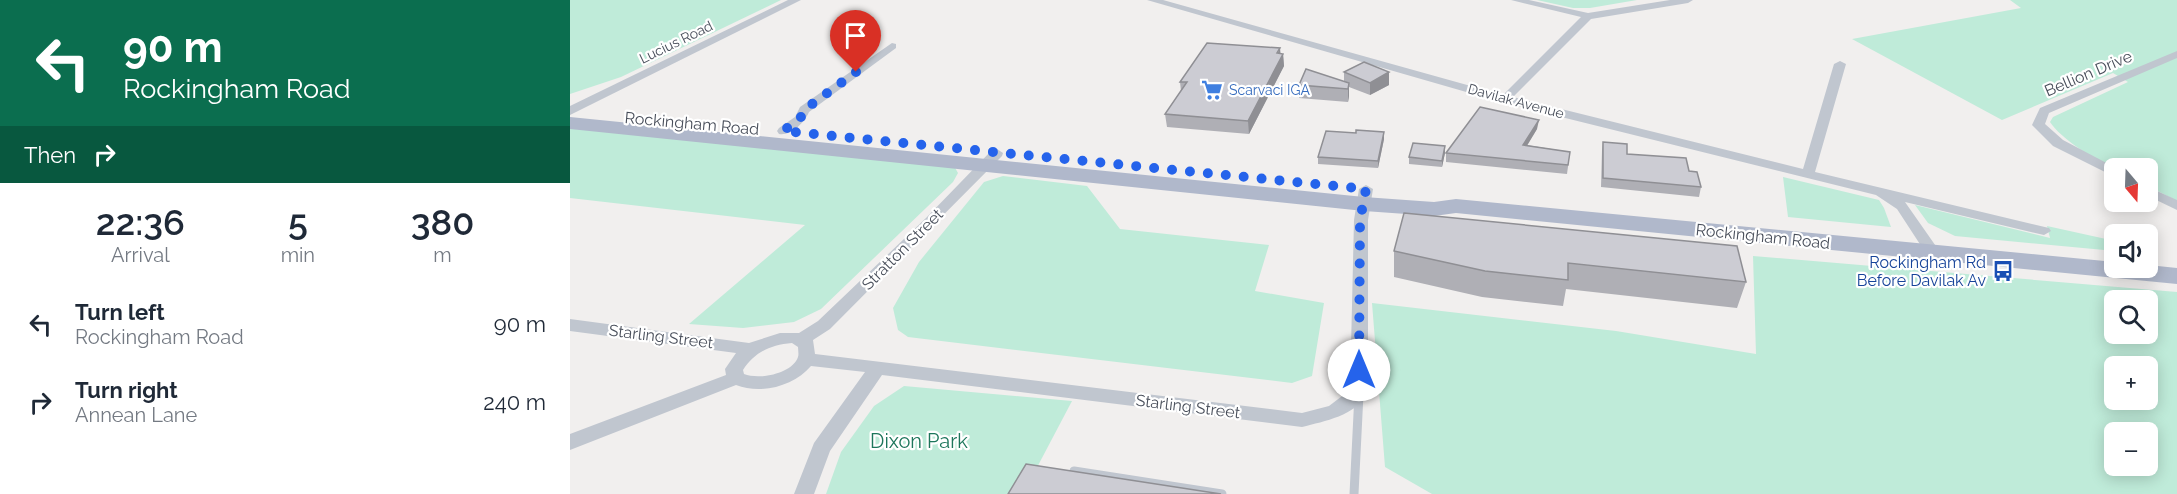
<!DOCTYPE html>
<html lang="en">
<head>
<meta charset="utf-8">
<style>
  :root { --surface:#fff; --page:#f2f2f3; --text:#1f2937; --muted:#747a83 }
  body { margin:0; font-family:Raleway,sans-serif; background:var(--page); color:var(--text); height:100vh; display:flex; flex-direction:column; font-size:22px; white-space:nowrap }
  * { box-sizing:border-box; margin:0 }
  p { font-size:20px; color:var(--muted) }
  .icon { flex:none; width:33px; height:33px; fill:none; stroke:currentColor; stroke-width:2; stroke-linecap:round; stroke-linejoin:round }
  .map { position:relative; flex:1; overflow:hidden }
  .side { display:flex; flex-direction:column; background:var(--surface); width:570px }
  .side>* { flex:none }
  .banner { background:#0b6e4f; color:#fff; overflow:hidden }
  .needle { width:39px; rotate:161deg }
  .buttons { position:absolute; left:1534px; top:158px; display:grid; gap:12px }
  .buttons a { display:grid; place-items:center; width:54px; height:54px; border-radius:9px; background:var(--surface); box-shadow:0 3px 15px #0003; font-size:30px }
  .pin { position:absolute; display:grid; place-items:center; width:51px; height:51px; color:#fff; margin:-62px -26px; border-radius:50% 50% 50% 0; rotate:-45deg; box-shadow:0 0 6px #0007 }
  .pin .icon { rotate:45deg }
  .me { position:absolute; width:66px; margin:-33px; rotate:0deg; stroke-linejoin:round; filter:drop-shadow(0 0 4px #0008) }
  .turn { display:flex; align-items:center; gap:21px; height:126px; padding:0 24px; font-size:27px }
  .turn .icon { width:78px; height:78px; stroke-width:2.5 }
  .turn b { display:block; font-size:42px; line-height:51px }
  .then { display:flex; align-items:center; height:57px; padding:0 24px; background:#0003; gap:12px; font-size:22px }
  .eta { display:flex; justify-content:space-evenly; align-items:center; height:102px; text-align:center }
  .eta b { font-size:36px; font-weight:600; line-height:42px }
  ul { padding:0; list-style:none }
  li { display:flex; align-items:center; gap:18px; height:78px; padding:0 24px }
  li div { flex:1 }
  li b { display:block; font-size:22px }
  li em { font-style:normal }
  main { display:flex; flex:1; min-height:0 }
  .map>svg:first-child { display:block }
</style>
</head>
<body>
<main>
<section class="side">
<div class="banner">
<div class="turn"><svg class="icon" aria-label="left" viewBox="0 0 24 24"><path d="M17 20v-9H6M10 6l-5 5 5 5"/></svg><div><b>90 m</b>Rockingham Road</div></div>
<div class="then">Then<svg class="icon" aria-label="right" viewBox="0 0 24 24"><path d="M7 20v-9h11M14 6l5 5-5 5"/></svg></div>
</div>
<div class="eta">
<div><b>22:36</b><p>Arrival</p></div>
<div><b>5</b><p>min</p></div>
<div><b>380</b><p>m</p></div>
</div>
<ul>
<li><svg class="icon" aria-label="left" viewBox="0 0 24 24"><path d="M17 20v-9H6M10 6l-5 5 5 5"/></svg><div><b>Turn left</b><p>Rockingham Road</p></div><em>90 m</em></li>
<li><svg class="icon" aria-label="right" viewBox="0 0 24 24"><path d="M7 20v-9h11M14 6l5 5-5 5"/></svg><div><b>Turn right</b><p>Annean Lane</p></div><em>240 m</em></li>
</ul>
</section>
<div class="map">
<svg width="1607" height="494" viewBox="0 0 1607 494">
  <rect width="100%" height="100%" fill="#f1efee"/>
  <g fill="#bfebd9" fill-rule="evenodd">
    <polygon points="0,0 211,0 51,77 0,94"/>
    <polygon points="967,0 1067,0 1020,8 1003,8"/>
    <path d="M 1440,0 L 1607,0 L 1607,201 L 1578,186 L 1578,168 C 1568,168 1554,170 1545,168 C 1527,162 1490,138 1480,122 L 1483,117 L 1558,82 L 1543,73 L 1432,120 L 1282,39 L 1451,8 Z"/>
    <polygon points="0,128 384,166 388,173 383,182 251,309 224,322 173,328 119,324 235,225 0,198"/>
    <polygon points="433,176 517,186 550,229 699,245 685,291 754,303 742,376 722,383 338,337 328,330 323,308 349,262 414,182"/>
    <polygon points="1213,177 1309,200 1314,208 1321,227 1218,217"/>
    <polygon points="1345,205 1480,238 1477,226 1545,241 1545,251 1385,236 1358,223"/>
    <path d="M 1183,256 L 1607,292 L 1607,494 L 862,494 L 815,467 L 802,303 L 1046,331 L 1186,354 ZM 1545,300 L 1578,300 L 1578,333 L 1545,333 ZM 1545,366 L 1578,366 L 1578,399 L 1545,399 ZM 1545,432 L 1578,432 L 1578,465 L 1545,465 Z"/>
    <polygon points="334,386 502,401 453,494 256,494 271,452 304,406"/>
  </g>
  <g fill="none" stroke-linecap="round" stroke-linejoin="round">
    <g stroke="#c0c6cf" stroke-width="9">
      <polyline points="504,471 652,494"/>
      <polyline points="784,494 789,394"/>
    </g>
    <g fill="#c0c6cf" fill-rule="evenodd">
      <polygon points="218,0 231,0 0,115 0,106"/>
      <polygon points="577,0 593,0 933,95 1011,17 941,0 959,0 1018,13 1100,0 1123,0 1118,3 1021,19 943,97 1233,169 1264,64 1270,61 1276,64 1245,172 1479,228 1481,231 1474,235 1335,202 1370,252 1362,257 1357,255 1327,209 1306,195 931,102"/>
      <path d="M 322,43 L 326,44 L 326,48 L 239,112 C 234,123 221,136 209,134 L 207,131 L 209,128 L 225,117 L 230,107 Z"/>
      <polygon points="1607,51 1607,58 1479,113 1475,124 1493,140 1546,168 1545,177 1483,146 1462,125 1470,108"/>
      <path d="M 427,149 L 433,153 L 432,156 L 260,329 L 243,340 L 245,354 L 732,413 L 759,406 L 780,390 L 784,220 L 789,189 L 796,185 L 803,189 L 798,220 L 798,393 C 785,416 755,421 732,427 L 312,375 L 260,451 L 244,494 L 224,494 L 244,443 L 295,372 L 241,366 C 224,386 191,395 166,385 L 0,450 L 0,434 L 156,375 L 155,369 L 166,353 L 0,331 L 0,319 L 179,343 L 210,333 L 229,333 L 248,321 L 356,218 L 422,150 ZM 222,343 L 228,347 C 228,350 229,354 228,357 C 222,374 189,380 174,374 L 173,370 C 185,352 200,345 222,343 Z"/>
      <polygon points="1578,187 1607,200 1607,210 1578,196"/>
    </g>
    <polygon fill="#b0b8cb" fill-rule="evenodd" points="0,117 794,197 864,202 886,199 1545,262 1545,267 1578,265 1607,268 1607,284 886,213 864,216 794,211 0,129"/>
  </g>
  <g fill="#afafb5">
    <polygon points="710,54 713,54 714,66 679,134 597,127 595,114 611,91 610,82"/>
    <polygon points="774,72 819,72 819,85 800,95 779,87 779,96 778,102 729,98 729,85 774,81"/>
    <polygon points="967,129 957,145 1000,152 997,174 876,162 876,153"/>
    <polygon points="814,132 814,139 808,168 748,164 748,157 786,133"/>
    <polygon points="1033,142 1057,154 1119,171 1131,187 1129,197 1031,187 1032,150"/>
    <polygon points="875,153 872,167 839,164 839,157"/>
    <polygon points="834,213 1176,282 1167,308 996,289 993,306 912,297 824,277 824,251"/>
  </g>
  <g fill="#8f8f94">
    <polygon points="710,48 711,59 713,54 714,66 679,134 678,121"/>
    <polygon points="819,72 819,85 800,95 800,83"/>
    <polygon points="779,83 779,96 778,102 778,89"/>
    <polygon points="969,120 967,129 952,154 953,145"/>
    <polygon points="814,132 814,139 808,168 808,161"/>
    <polygon points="875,146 875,153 872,167 872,161"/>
  </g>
  <g fill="#ccccd3" stroke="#8f8f94" stroke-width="1.5">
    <polygon points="637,43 710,48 707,53 713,54 678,121 595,114 617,82 610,82"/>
    <polygon points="794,62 819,72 800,83 774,72"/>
    <polygon points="736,69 779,83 778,89 729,85"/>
    <polygon points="910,107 969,120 953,145 1000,152 998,165 876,153"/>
    <polygon points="786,130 814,132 808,161 748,157 756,131 786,133"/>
    <polygon points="1033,142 1057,144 1057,154 1116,158 1119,171 1127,172 1131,187 1033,178"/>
    <polygon points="843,143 875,146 872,161 839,157"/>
    <polygon points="834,213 1167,246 1176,282 998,263 998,280 915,271 824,251"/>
    <polygon points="456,464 651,494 438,494"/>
  </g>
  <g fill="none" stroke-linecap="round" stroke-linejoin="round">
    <polyline stroke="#2563eb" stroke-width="10" stroke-dasharray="0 18" points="286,72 234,110 230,119 213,131 796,189 790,220 789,370"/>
  </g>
  <defs>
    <symbol id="supermarket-bare" viewBox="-9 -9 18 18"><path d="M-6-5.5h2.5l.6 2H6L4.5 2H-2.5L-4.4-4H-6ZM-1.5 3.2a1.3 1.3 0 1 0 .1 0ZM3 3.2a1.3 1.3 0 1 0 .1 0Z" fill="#3f7fe0" stroke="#fff" stroke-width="2.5" paint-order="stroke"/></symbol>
    <symbol id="bus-bare" viewBox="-9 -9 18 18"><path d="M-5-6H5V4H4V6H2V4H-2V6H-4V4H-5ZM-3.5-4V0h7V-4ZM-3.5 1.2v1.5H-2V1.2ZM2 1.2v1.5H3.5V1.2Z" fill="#1a4fb4" stroke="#fff" stroke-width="2.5" paint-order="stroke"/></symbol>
  </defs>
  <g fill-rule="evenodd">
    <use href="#supermarket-bare" x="627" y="75" width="30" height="30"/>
    <use href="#bus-bare" x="1418" y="256" width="30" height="30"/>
  </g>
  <g text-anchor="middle" stroke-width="4.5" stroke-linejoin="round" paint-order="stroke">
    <g font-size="14" fill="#484e5a" stroke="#fff">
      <text transform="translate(106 42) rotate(-26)" y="5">Lucius Road</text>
      <text transform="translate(946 101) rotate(15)" y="5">Davilak Avenue</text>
    </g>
    <g font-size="14" fill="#366cbe" stroke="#fff" text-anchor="start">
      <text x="659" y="95">Scarvaci IGA</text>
    </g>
    <g font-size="16" fill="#484e5a" stroke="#fff">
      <text transform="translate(1518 73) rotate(-23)" y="6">Bellion Drive</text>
      <text transform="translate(122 123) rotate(5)" y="6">Rockingham Road</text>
      <text transform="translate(1193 236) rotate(6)" y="6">Rockingham Road</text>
      <text transform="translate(332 249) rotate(-45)" y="6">Stratton Street</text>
      <text transform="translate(91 336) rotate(7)" y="6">Starling Street</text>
      <text transform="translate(618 406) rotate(7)" y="6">Starling Street</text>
    </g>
    <g font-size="16" fill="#164399" stroke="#fff" text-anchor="end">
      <text x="1416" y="268">Rockingham Rd<tspan x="1416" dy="18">Before Davilak Av</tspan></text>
    </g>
    <g font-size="20" fill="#1d765b" stroke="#fff">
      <text x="349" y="448">Dixon Park</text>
    </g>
  </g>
</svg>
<div class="buttons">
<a><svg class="needle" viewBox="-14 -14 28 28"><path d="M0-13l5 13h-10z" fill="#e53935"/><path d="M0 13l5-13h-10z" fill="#747a83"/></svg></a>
<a><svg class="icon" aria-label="sound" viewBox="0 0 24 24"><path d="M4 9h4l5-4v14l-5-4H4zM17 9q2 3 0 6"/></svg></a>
<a><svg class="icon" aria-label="search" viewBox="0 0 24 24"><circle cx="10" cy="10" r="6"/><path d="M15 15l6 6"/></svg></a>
<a>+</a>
<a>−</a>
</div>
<div class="pin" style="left:286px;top:72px;background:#d93025"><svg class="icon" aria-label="arrive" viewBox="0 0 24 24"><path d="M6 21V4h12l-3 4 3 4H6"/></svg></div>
<svg class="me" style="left:789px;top:370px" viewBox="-20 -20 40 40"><circle r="19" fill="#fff"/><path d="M0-13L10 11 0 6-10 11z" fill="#2563eb"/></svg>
</div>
</main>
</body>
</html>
